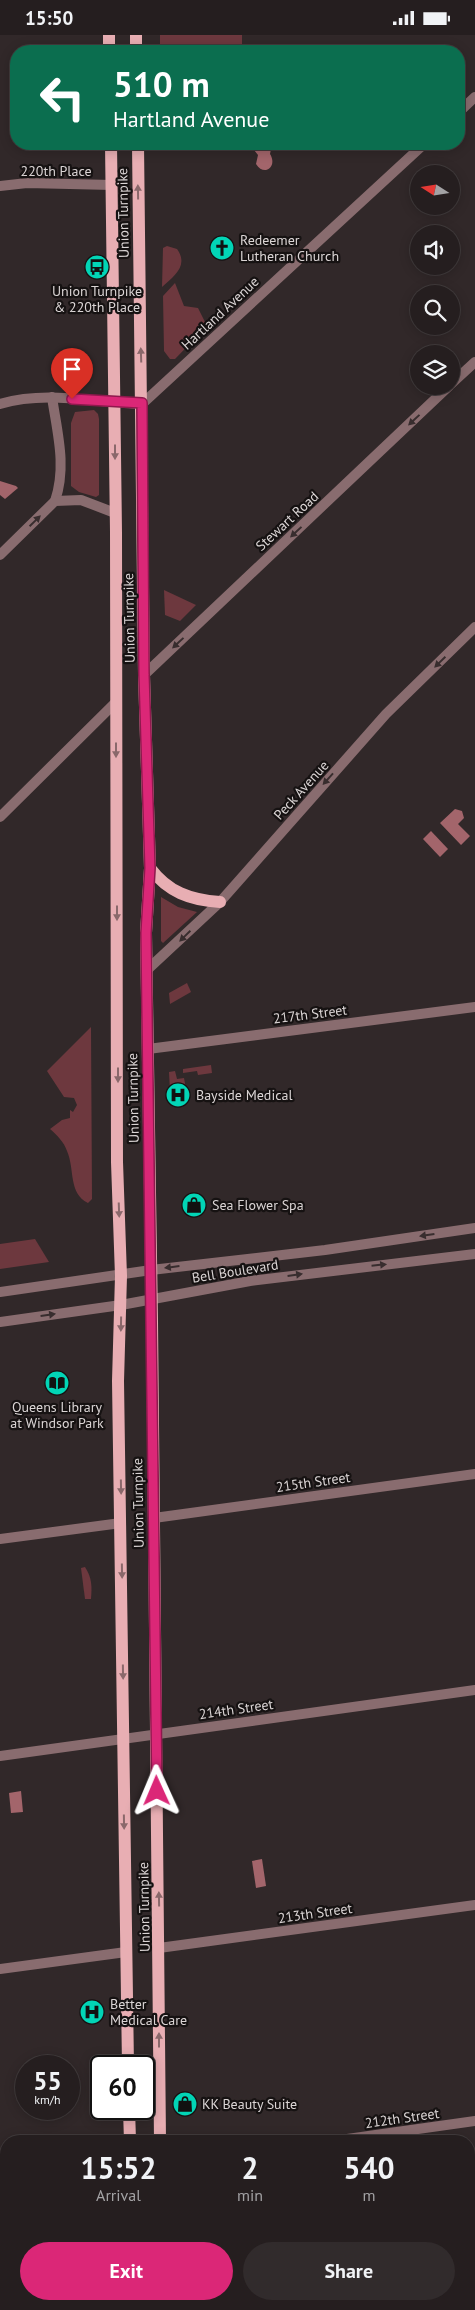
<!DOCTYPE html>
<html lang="en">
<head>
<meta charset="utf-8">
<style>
  :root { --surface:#251e1f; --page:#312b2c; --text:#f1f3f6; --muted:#a3a2a4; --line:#423c3d; --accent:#db2777 }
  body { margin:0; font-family:"PT Sans",sans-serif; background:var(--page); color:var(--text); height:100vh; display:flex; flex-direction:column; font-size:19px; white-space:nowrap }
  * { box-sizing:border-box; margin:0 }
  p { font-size:16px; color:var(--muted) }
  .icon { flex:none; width:28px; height:28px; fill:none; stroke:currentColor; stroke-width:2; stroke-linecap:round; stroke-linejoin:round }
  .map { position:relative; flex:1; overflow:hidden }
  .panel { position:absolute; left:0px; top:2100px; width:475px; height:175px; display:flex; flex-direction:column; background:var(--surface); border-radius:20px 20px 0 0; box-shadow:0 2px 12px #0003,0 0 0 1px var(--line) }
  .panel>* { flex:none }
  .banner { position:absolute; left:10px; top:10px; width:455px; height:105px; border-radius:20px; box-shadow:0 2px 12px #0003,0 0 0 1px var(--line); background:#0b6e4f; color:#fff; overflow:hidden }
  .needle { width:32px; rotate:282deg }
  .buttons { position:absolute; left:410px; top:130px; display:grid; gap:10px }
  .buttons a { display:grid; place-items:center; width:50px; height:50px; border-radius:50%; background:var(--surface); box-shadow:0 2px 12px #0003,0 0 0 1px var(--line); font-size:25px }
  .speed { position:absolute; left:15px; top:2020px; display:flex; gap:10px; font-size:25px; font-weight:700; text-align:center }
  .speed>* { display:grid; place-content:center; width:65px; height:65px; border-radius:50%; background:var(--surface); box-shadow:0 2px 12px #0003,0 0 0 1px var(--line); line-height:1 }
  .speed small { font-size:12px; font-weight:400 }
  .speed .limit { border:2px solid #111; border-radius:8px; background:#fff; color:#111 }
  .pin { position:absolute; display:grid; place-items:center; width:42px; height:42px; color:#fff; margin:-51px -21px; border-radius:50% 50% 50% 0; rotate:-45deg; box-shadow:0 0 5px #0007 }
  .pin .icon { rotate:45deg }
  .me { position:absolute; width:55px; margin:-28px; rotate:359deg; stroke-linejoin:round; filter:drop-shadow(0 0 4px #0008) }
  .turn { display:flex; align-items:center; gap:18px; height:105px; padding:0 20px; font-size:22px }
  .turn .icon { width:65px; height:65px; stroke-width:2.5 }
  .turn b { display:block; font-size:35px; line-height:42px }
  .eta { display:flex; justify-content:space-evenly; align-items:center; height:85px; text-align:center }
  .eta b { font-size:30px; font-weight:800; line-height:35px }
  .button { display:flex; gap:10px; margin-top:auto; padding:10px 20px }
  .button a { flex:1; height:58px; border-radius:30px; background:var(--accent); color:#fff; font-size:20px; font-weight:800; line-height:58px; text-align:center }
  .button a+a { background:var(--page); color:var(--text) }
  .status { display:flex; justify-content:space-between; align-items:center; height:35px; padding:0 25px; background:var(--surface); direction:ltr }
  .status svg { height:14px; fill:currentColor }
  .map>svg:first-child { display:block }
</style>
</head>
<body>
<div class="status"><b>15:50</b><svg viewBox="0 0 49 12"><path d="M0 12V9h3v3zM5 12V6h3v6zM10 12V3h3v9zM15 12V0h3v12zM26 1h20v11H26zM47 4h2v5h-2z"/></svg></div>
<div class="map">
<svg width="475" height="2275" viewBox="0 0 475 2275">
  <rect width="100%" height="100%" fill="#312829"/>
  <g fill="#6d383e">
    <rect x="160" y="0" width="82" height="16"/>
    <path d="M 167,211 L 177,214 C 189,231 174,241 162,252 L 163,213 Z"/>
    <polygon points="175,248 184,271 198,273 207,291 175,324 170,324 164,316 163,261"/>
    <polygon points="94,375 98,379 99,384 99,460 96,462 79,457 71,451 71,388 75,377"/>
    <polygon points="164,555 196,570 180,586 165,580"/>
    <polygon points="161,862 178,872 197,877 163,908 161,906"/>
    <polygon points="187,948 191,957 170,969 169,958"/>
    <path d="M 91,992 L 92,1164 L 88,1168 C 68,1158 75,1134 67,1116 C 64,1107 57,1100 50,1094 L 62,1085 L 70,1083 L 70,1075 L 73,1077 L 77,1070 L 74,1063 L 64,1062 L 47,1036 Z"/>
    <polygon points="211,1030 212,1038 198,1040 197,1036 183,1038 183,1034"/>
    <polygon points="175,1036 177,1044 184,1043 186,1054 170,1056 169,1037"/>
    <polygon points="35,1204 49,1227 0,1234 0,1209"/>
    <path d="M 85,1532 C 92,1543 92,1551 91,1564 L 85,1564 L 81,1533 Z"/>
  </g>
  <g fill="#a3656b">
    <path d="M 255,109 L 272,109 L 270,119 C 278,132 264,142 256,129 L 258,120 L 254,115 Z"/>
    <polygon points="0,446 16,451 18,453 5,464 0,460"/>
    <polygon points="455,774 462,776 464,783 458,789 470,801 461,810 440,788"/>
    <polygon points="431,796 448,814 440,822 423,804"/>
    <polygon points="21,1756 23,1777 11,1778 9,1758"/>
    <polygon points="262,1824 266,1851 256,1853 252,1826"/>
  </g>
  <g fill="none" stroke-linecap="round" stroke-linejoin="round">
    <g stroke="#896c6f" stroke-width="10">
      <polyline points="459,77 475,62"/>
      <polyline points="0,151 27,148 112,150"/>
      <polyline points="451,349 475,327"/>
      <path d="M 52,362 C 57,397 67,431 55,466"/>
      <path d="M 0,369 C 47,355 95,368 142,369 L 424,109"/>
      <polyline points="0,520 55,466 81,465 115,478"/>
      <polyline points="144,640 449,351"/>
      <polyline points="0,782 116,667"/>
      <polyline points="147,935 220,867 386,679 475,592"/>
      <polyline points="148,1014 475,972"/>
      <polyline points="154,1483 475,1439"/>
      <polyline points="0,1504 121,1488"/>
      <polyline points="0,1721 475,1655"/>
      <polyline points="159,1913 475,1870"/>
      <polyline points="0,1934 126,1917"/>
      <polyline points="333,2106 475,2086"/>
      <polyline points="0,2152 6,2152"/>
    </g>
    <g stroke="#896c6f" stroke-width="10">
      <polyline points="0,1257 151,1235 325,1215 475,1193"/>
      <polyline points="0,1287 121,1270 250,1246 475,1219"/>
    </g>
    <g stroke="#e8aeb3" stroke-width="12">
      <polyline points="109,0 109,16"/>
      <polyline points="136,0 136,16"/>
      <polyline points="111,109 116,497 117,1127 121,1241 118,1346 128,2031"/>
      <polyline points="138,109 144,640 150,833 146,898 152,1286 160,2106"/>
      <path d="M 150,833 C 168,857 190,865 220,867"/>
      <polyline points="129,2074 130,2106"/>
      <polyline points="159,2269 160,2275"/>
      <polyline points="132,2275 132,2269"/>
    </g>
  </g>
  <defs><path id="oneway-solid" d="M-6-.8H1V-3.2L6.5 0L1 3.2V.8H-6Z" transform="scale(1.25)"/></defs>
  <g fill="#8a686b">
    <use href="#oneway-solid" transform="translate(138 157) rotate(-91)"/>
    <use href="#oneway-solid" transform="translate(141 320) rotate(-92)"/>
    <use href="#oneway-solid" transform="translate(115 417) rotate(90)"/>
    <use href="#oneway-solid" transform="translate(116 715) rotate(90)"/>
    <use href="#oneway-solid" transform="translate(117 878) rotate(90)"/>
    <use href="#oneway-solid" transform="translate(118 1040) rotate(90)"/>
    <use href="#oneway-solid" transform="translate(119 1175) rotate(88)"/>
    <use href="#oneway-solid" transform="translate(121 1289) rotate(91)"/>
    <use href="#oneway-solid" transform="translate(121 1452) rotate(89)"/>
    <use href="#oneway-solid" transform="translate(122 1536) rotate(89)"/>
    <use href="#oneway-solid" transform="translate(123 1637) rotate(89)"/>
    <use href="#oneway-solid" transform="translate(124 1787) rotate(89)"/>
    <use href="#oneway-solid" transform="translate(159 1864) rotate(-91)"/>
    <use href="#oneway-solid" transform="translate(159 2005) rotate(-90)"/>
  </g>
  <g fill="#382d2e">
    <use href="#oneway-solid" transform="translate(414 385) rotate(137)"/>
    <use href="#oneway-solid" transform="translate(35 486) rotate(-44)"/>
    <use href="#oneway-solid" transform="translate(296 497) rotate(137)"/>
    <use href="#oneway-solid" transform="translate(178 608) rotate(137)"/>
    <use href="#oneway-solid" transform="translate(440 627) rotate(136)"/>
    <use href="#oneway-solid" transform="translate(328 744) rotate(132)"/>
    <use href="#oneway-solid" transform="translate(185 901) rotate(136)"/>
    <use href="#oneway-solid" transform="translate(427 1200) rotate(172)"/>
    <use href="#oneway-solid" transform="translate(379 1230) rotate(-6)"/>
    <use href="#oneway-solid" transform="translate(172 1232) rotate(173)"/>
    <use href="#oneway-solid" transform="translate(295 1240) rotate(-8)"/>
    <use href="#oneway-solid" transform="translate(48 1280) rotate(-8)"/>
  </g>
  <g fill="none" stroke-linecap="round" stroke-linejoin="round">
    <defs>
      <polyline id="route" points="72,364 142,368 144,640 150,833 146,898 157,1756"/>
    </defs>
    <use href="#route" stroke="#8e194d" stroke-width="12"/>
    <use href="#route" stroke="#db2777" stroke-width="9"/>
  </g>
  <defs>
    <symbol id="church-disc" viewBox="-11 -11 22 22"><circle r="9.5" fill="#02d5b6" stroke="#161212"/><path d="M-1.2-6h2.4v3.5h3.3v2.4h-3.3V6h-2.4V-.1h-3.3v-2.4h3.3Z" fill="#111"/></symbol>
    <symbol id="bus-disc" viewBox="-11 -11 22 22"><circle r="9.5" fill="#02d5b6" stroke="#161212"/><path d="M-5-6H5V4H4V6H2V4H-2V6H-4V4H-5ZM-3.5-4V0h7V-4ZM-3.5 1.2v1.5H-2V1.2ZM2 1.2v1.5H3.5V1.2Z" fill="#111"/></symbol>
    <symbol id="hospital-disc" viewBox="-11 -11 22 22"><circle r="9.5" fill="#02d5b6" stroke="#161212"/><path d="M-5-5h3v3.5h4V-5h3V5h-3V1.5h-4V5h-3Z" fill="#111"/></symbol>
    <symbol id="shop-disc" viewBox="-11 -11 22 22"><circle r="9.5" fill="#02d5b6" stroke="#161212"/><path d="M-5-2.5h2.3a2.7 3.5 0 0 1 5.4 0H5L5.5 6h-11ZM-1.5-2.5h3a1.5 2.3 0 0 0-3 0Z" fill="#111"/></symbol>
    <symbol id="library-disc" viewBox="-11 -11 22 22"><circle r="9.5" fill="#02d5b6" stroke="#161212"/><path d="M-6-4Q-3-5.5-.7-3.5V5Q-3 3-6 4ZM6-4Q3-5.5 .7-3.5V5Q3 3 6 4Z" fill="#111"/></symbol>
  </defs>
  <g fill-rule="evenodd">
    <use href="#church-disc" x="208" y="199" width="28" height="28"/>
    <use href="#bus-disc" x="83" y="218" width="28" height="28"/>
    <use href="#hospital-disc" x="164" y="1046" width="28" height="28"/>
    <use href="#shop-disc" x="180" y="1156" width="28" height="28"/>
    <use href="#library-disc" x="43" y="1334" width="28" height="28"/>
    <use href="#hospital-disc" x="78" y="1963" width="28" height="28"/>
    <use href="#shop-disc" x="171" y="2055" width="28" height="28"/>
  </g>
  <g text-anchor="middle" stroke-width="4.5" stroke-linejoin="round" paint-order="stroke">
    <g font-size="14" fill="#dbd5d5" stroke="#161212">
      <text x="56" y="141">220th Place</text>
      <text transform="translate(123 178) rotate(-91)" y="5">Union Turnpike</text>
      <text transform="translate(220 278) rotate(-43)" y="5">Hartland Avenue</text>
      <text transform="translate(287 486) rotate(-43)" y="5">Stewart Road</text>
      <text transform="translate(129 583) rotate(-91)" y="5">Union Turnpike</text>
      <text transform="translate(301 755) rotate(-48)" y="5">Peck Avenue</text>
      <text transform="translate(310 979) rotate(-7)" y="5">217th Street</text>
      <text transform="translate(133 1063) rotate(-91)" y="5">Union Turnpike</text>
      <text transform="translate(235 1236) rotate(-9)" y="5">Bell Boulevard</text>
      <text transform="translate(313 1447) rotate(-8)" y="5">215th Street</text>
      <text transform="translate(138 1468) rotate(-91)" y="5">Union Turnpike</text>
      <text transform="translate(236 1674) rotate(-8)" y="5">214th Street</text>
      <text transform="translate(144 1872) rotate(-91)" y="5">Union Turnpike</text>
      <text transform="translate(315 1878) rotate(-8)" y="5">213th Street</text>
      <text transform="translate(402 2083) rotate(-8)" y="5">212th Street</text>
    </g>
    <g font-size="14" fill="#dbd5d5" stroke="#161212" text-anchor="start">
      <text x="240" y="210">Redeemer<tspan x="240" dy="16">Lutheran Church</tspan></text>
      <text x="97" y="261" text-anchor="middle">Union Turnpike<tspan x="97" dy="16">&amp; 220th Place</tspan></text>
      <text x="196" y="1065">Bayside Medical</text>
      <text x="212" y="1175">Sea Flower Spa</text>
      <text x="57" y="1377" text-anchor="middle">Queens Library<tspan x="57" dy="16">at Windsor Park</tspan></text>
      <text x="110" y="1974">Better<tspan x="110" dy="16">Medical Care</tspan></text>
      <text x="202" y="2074">KK Beauty Suite</text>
    </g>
  </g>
</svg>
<div class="buttons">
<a><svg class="needle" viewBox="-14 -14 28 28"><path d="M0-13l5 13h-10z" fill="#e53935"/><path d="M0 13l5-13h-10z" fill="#a3a2a4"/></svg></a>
<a><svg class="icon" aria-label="sound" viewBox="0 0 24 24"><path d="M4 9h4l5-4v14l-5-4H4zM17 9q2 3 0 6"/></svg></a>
<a><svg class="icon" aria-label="search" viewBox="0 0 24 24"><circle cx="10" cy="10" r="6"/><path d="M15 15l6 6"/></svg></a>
<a><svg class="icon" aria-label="layers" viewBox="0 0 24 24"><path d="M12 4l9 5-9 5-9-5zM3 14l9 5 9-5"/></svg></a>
</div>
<div class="speed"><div>55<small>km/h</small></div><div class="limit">60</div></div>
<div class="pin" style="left:72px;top:364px;background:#d93025"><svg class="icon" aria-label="arrive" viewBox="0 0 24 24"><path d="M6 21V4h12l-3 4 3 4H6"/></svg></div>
<svg class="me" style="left:157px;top:1756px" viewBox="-20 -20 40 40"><path d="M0-17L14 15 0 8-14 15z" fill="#db2777" stroke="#fff" stroke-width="4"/></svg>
<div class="banner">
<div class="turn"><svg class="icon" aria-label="left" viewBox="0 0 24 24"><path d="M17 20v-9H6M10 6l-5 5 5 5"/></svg><div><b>510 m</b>Hartland Avenue</div></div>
</div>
<section class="panel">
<div class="eta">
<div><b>15:52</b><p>Arrival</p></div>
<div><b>2</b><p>min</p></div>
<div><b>540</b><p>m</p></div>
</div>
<div class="button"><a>Exit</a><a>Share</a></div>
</section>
</div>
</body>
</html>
